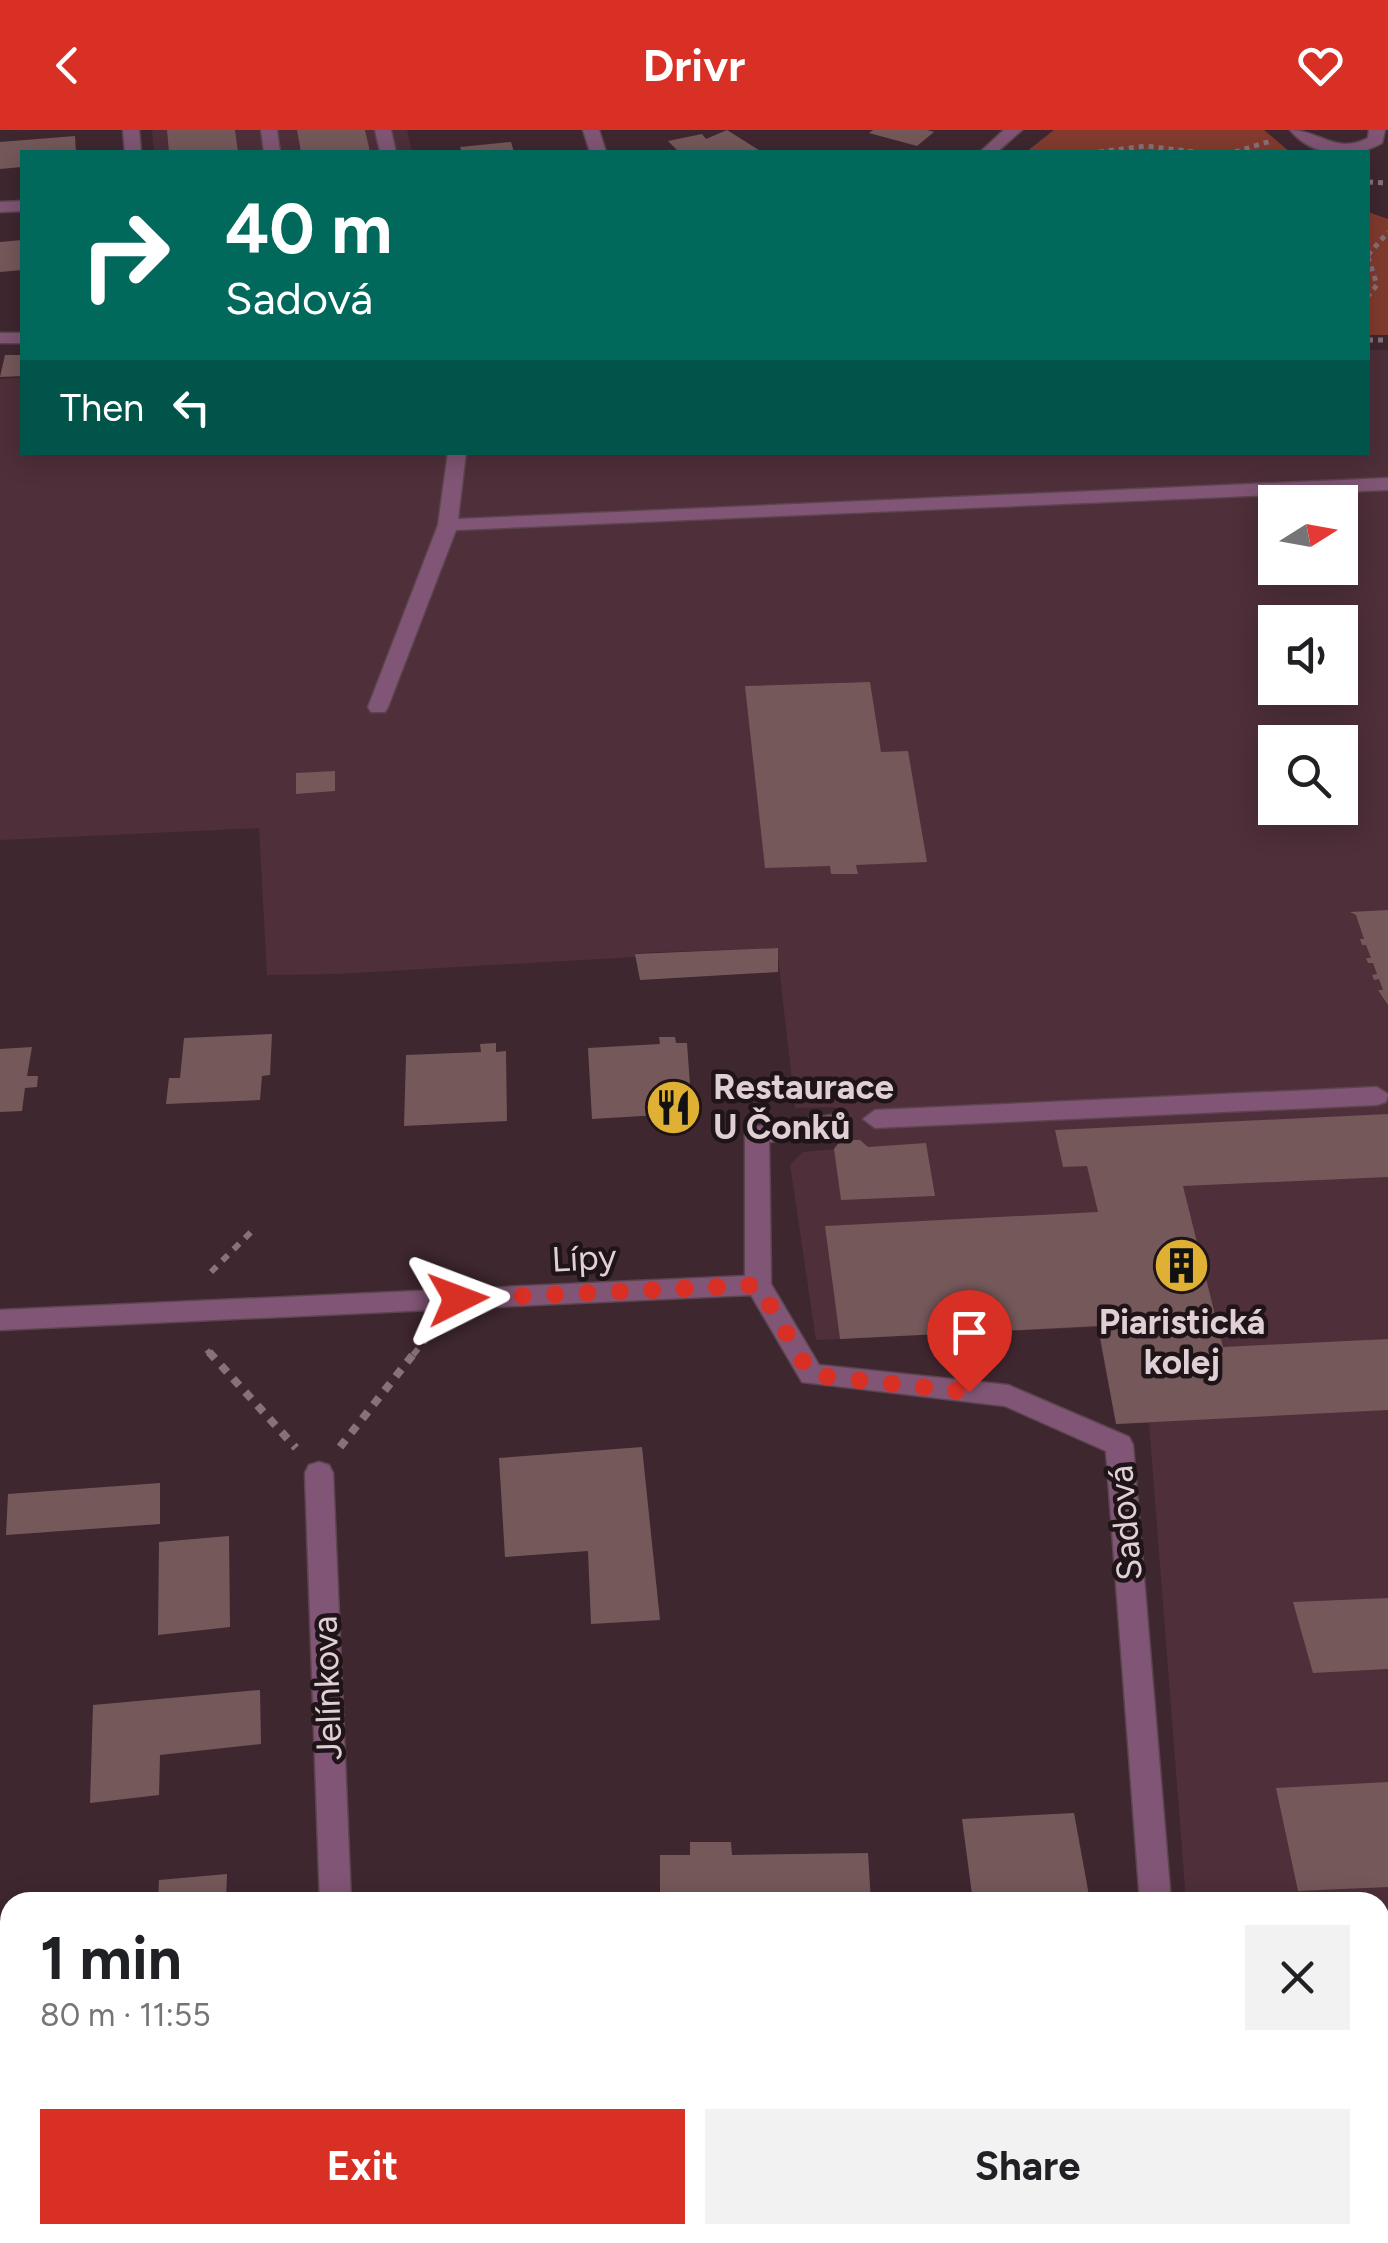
<!DOCTYPE html>
<html lang="en">
<head>
<meta charset="utf-8">
<style>
  :root { --surface:#fff; --page:#f2f2f2; --text:#202124; --muted:#757577; --accent:#d93025 }
  body { margin:0; font-family:Figtree,sans-serif; background:var(--page); color:var(--text); height:100vh; display:flex; flex-direction:column; font-size:38px; white-space:nowrap }
  * { box-sizing:border-box; margin:0 }
  p { font-size:32px; color:var(--muted) }
  .icon { flex:none; width:55px; height:55px; fill:none; stroke:currentColor; stroke-width:2; stroke-linecap:round; stroke-linejoin:round }
  .map { position:relative; flex:1; overflow:hidden }
  .drawer { position:absolute; left:0px; top:1762px; width:1390px; height:352px; display:flex; flex-direction:column; background:var(--surface); border-radius:30px 30px 0 0; box-shadow:0 5px 25px #0003 }
  .drawer>* { flex:none }
  .guide { position:absolute; left:20px; top:20px; width:1350px; height:305px; border-radius:0px; box-shadow:0 5px 25px #0003; background:#00695c; color:#fff; overflow:hidden }
  .needle { width:65px; rotate:79deg }
  .buttons { position:absolute; left:1258px; top:355px; display:grid; gap:20px }
  .buttons a { display:grid; place-items:center; width:100px; height:100px; border-radius:0px; background:var(--surface); box-shadow:0 5px 25px #0003; font-size:50px }
  .pin { position:absolute; display:grid; place-items:center; width:85px; height:85px; color:#fff; margin:-102px -42px; border-radius:50% 50% 50% 0; rotate:-45deg; box-shadow:0 0 10px #0007 }
  .pin .icon { rotate:45deg }
  .me { position:absolute; width:110px; margin:-55px; rotate:87deg; stroke-linejoin:round; filter:drop-shadow(0 0 8px #0008) }
  .turn { display:flex; align-items:center; gap:35px; height:210px; padding:0 40px; font-size:45px }
  .turn .icon { width:130px; height:130px; stroke-width:2.5 }
  .turn b { display:block; font-size:70px; line-height:85px }
  .then { display:flex; align-items:center; height:95px; padding:0 40px; background:#0003; gap:20px; font-size:38px }
  .round { display:grid; place-items:center; flex:none; width:105px; height:105px; border-radius:0px; background:var(--page) }
  .summary { display:flex; align-items:center; justify-content:space-between; height:170px; padding:0 40px }
  h1 { font-size:60px; font-weight:700; line-height:75px }
  .action { display:flex; gap:20px; margin-top:auto; padding:20px 40px }
  .action a { flex:1; height:115px; border-radius:0px; background:var(--accent); color:#fff; font-size:40px; font-weight:700; line-height:115px; text-align:center }
  .action a+a { background:var(--page); color:var(--text) }
  header { display:flex; justify-content:space-between; align-items:center; height:130px; padding:0 40px; background:var(--accent); color:#fff; font-size:45px; font-weight:700 }
  .map>svg:first-child { display:block }
</style>
</head>
<body>
<header><svg class="icon" aria-label="back" viewBox="0 0 24 24"><path d="M15 5l-7 7 7 7"/></svg>Drivr<svg class="icon" aria-label="heart" viewBox="0 0 24 24"><path d="M12 20l-8-8c-3-5 5-10 8-4 3-6 11-1 8 4z"/></svg></header>
<div class="map">
<svg width="1388" height="2113" viewBox="0 0 1388 2113">
  <rect width="100%" height="100%" fill="#3f2730"/>
  <g fill="#4e2f3a" fill-rule="evenodd">
    <polygon points="152,0 407,0 412,22 154,22"/>
    <path d="M 1368,220 L 1388,220 L 1388,2113 L 1285,2113 L 1284,2105 L 1380,2105 L 1380,1772 L 1186,1771 L 1149,1293 L 1116,1294 L 1097,1197 L 816,1210 L 790,1035 L 803,1022 L 834,1019 L 841,1009 L 835,977 L 795,978 L 777,818 L 636,823 L 635,827 L 336,844 L 267,845 L 259,698 L 0,710 L 0,249 L 22,248 L 22,322 L 1368,322 ZM 1275,372 L 1340,372 L 1340,438 L 1275,438 ZM 1275,492 L 1340,492 L 1340,558 L 1275,558 ZM 1275,612 L 1340,612 L 1340,678 L 1275,678 Z"/>
  </g>
  <g fill="#833b2e">
    <polygon points="1054,0 1264,0 1290,22 1026,22"/>
    <polygon points="1368,82 1388,89 1388,205 1368,205"/>
  </g>
  <g fill="#75585a">
    <polygon points="167,0 235,0 238,22 169,22"/>
    <polygon points="297,0 365,0 370,22 301,22"/>
    <polygon points="727,0 762,22 679,22 668,11 702,4 706,9"/>
    <polygon points="873,0 927,0 934,2 917,16 869,3"/>
    <polygon points="75,6 76,22 22,22 22,37 0,39 0,12"/>
    <polygon points="511,12 514,22 462,22 460,17"/>
    <polygon points="22,110 22,140 0,142 0,112"/>
    <polygon points="5,225 22,225 22,246 0,247"/>
    <polygon points="870,552 881,622 908,621 927,732 856,735 858,744 831,744 830,736 765,738 745,556"/>
    <polygon points="335,641 335,661 296,664 296,643"/>
    <polygon points="1388,780 1388,875 1378,860 1383,860 1379,849 1374,850 1372,845 1377,844 1373,833 1368,833 1366,828 1371,828 1366,815 1362,815 1360,809 1364,809 1356,785 1350,782"/>
    <polygon points="778,818 778,842 640,850 635,824"/>
    <polygon points="272,904 270,945 262,946 260,970 166,974 169,948 180,948 184,908"/>
    <polygon points="659,907 675,907 676,913 687,913 692,983 592,989 588,918 660,914"/>
    <polygon points="496,913 496,922 506,921 507,991 404,996 406,925 481,922 480,914"/>
    <polygon points="32,917 27,946 38,946 37,957 25,958 22,981 0,982 0,919"/>
    <polygon points="1388,984 1388,1047 1183,1056 1223,1217 1388,1209 1388,1280 1116,1294 1098,1196 840,1209 825,1096 1098,1082 1087,1036 1063,1037 1055,1000"/>
    <polygon points="841,1010 860,1010 868,1017 926,1013 935,1066 841,1070 834,1019"/>
    <polygon points="642,1317 660,1490 591,1494 588,1421 505,1427 499,1328"/>
    <polygon points="160,1353 160,1394 6,1405 8,1364"/>
    <polygon points="229,1406 230,1497 158,1505 159,1412"/>
    <polygon points="1388,1468 1388,1539 1313,1543 1293,1472"/>
    <polygon points="260,1560 261,1614 160,1625 159,1665 90,1673 93,1575"/>
    <polygon points="1388,1652 1388,1757 1298,1761 1276,1658"/>
    <polygon points="1074,1683 1090,1771 973,1772 962,1689"/>
    <polygon points="690,1712 731,1712 732,1725 868,1723 871,1772 660,1772 660,1725 690,1725"/>
    <polygon points="227,1744 226,1772 158,1772 159,1750"/>
    <rect x="450" y="2105" width="165" height="8"/>
    <polygon points="917,2105 1088,2105 1089,2110 918,2113"/>
    <polygon points="1217,2105 1284,2105 1285,2113 1218,2113"/>
  </g>
  <g fill="none" stroke-linecap="round" stroke-linejoin="round">
    <defs>
      <g id="service">
        <polygon points="261,0 277,0 280,22 264,22"/>
        <polygon points="375,0 391,0 396,22 380,22"/>
        <path d="M 1290,0 C 1319,0 1336,25 1368,8 L 1369,0 L 1385,0 L 1382,13 C 1352,30 1312,27 1290,0 Z"/>
        <polygon points="448,322 466,322 458,389 1388,348 1388,360 456,400 388,577 385,582 371,582 368,577 438,395"/>
        <polygon points="1377,957 1388,964 1386,972 1377,975 875,998 863,989 875,980"/>
      </g>
      <g id="minor">
        <polygon points="123,0 139,0 141,22 125,22"/>
        <polygon points="583,0 599,0 606,22 590,22"/>
        <polygon points="1004,0 1022,0 997,22 980,22"/>
        <polygon points="22,71 22,81 0,82 0,72"/>
        <rect x="0" y="203" width="22" height="10"/>
        <polygon points="838,984 850,993 847,999 769,1012 771,1154 819,1235 1008,1255 1129,1307 1133,1315 1171,1772 1140,1772 1106,1321 1005,1276 802,1252 751,1165 0,1200 0,1180 745,1146 745,1005 757,996"/>
        <polygon points="319,1332 329,1335 333,1343 351,1772 320,1772 305,1343 309,1335"/>
        <rect x="324" y="2105" width="34" height="8"/>
        <rect x="1166" y="2105" width="34" height="8"/>
      </g>
    </defs>
    <use href="#service" stroke="#5c454e" stroke-width="3"/>
    <use href="#minor" stroke="#5c454e" stroke-width="3"/>
    <g stroke="#877279" stroke-width="5" stroke-dasharray="5 5" stroke-linecap="butt">
      <polyline points="1099,22 1146,16 1195,22"/>
      <polyline points="1235,22 1271,11"/>
      <polyline points="1368,52 1388,53"/>
      <polyline points="1368,125 1388,102"/>
      <polyline points="1368,127 1377,155 1368,166"/>
      <polyline points="1368,210 1388,210"/>
    </g>
    <g stroke="#877279" stroke-width="6" stroke-dasharray="8 8" stroke-linecap="butt">
      <polyline points="211,1142 253,1100"/>
      <polyline points="207,1220 211,1225"/>
      <polyline points="413,1225 426,1209"/>
    </g>
    <g stroke="#877279" stroke-width="8" stroke-dasharray="9 9" stroke-linecap="butt">
      <polyline points="209,1222 296,1318"/>
      <polyline points="340,1317 415,1222"/>
    </g>
    <use href="#service" fill="#815575" fill-rule="evenodd"/>
    <use href="#minor" fill="#815575" fill-rule="evenodd"/>
  </g>
  <g fill="none" stroke-linecap="round" stroke-linejoin="round">
    <polyline stroke="#d93025" stroke-width="18" stroke-dasharray="0 32.4" points="458,1169 758,1155 811,1245 969,1262"/>
  </g>
  <defs>
    <symbol id="restaurant-disc" viewBox="-11 -11 22 22"><circle r="9.5" fill="#dfb034" stroke="#1f1418"/><path d="M-5-6h1v4h1v-4h1v4h1v-4h1v5L-1.5 .5V6h-2V.5L-5-1ZM5-6V6H3V1.5H1.5Q1.5-4 5-6Z" fill="#111"/></symbol>
    <symbol id="building-disc" viewBox="-11 -11 22 22"><circle r="9.5" fill="#dfb034" stroke="#1f1418"/><path d="M-4-6H4V6H1V3H-1V6H-4ZM-2.5-4.3h1.7v1.8h-1.7ZM.8-4.3h1.7v1.8H.8ZM-2.5-1h1.7V.8h-1.7ZM.8-1h1.7V.8H.8Z" fill="#111"/></symbol>
  </defs>
  <g fill-rule="evenodd">
    <use href="#restaurant-disc" x="642" y="946" width="63" height="63"/>
    <use href="#building-disc" x="1150" y="1104" width="63" height="63"/>
  </g>
  <g text-anchor="middle" stroke-width="9" stroke-linejoin="round" paint-order="stroke">
    <g font-size="35" font-weight="bold" fill="#e0d0d5" stroke="#1f1418" text-anchor="start">
      <text x="713" y="969">Restaurace<tspan x="713" dy="40">U Čonků</tspan></text>
      <text x="1182" y="1204" text-anchor="middle">Piaristická<tspan x="1182" dy="40">kolej</tspan></text>
    </g>
    <g font-size="35" fill="#e0d0d5" stroke="#1f1418">
      <text transform="translate(584 1128) rotate(-3)" y="12">Lípy</text>
      <text transform="translate(1125 1393) rotate(-95)" y="12">Sadová</text>
      <text transform="translate(327 1558) rotate(-92)" y="12">Jelínkova</text>
    </g>
  </g>
</svg>
<div class="buttons">
<a><svg class="needle" viewBox="-14 -14 28 28"><path d="M0-13l5 13h-10z" fill="#e53935"/><path d="M0 13l5-13h-10z" fill="#757577"/></svg></a>
<a><svg class="icon" aria-label="sound" viewBox="0 0 24 24"><path d="M4 9h4l5-4v14l-5-4H4zM17 9q2 3 0 6"/></svg></a>
<a><svg class="icon" aria-label="search" viewBox="0 0 24 24"><circle cx="10" cy="10" r="6"/><path d="M15 15l6 6"/></svg></a>
</div>
<div class="pin" style="left:969px;top:1262px;background:#d93025"><svg class="icon" aria-label="arrive" viewBox="0 0 24 24"><path d="M6 21V4h12l-3 4 3 4H6"/></svg></div>
<svg class="me" style="left:458px;top:1169px" viewBox="-20 -20 40 40"><path d="M0-17L14 15 0 8-14 15z" fill="#d93025" stroke="#fff" stroke-width="4"/></svg>
<div class="guide">
<div class="turn"><svg class="icon" aria-label="right" viewBox="0 0 24 24"><path d="M7 20v-9h11M14 6l5 5-5 5"/></svg><div><b>40 m</b>Sadová</div></div>
<div class="then">Then<svg class="icon" aria-label="left" viewBox="0 0 24 24"><path d="M17 20v-9H6M10 6l-5 5 5 5"/></svg></div>
</div>
<section class="drawer">
<div class="summary"><div><h1>1 min</h1><p>80 m · 11:55</p></div><a class="round"><svg class="icon" aria-label="close" viewBox="0 0 24 24"><path d="M6 6l12 12M18 6L6 18"/></svg></a></div>
<div class="action"><a>Exit</a><a>Share</a></div>
</section>
</div>
</body>
</html>
